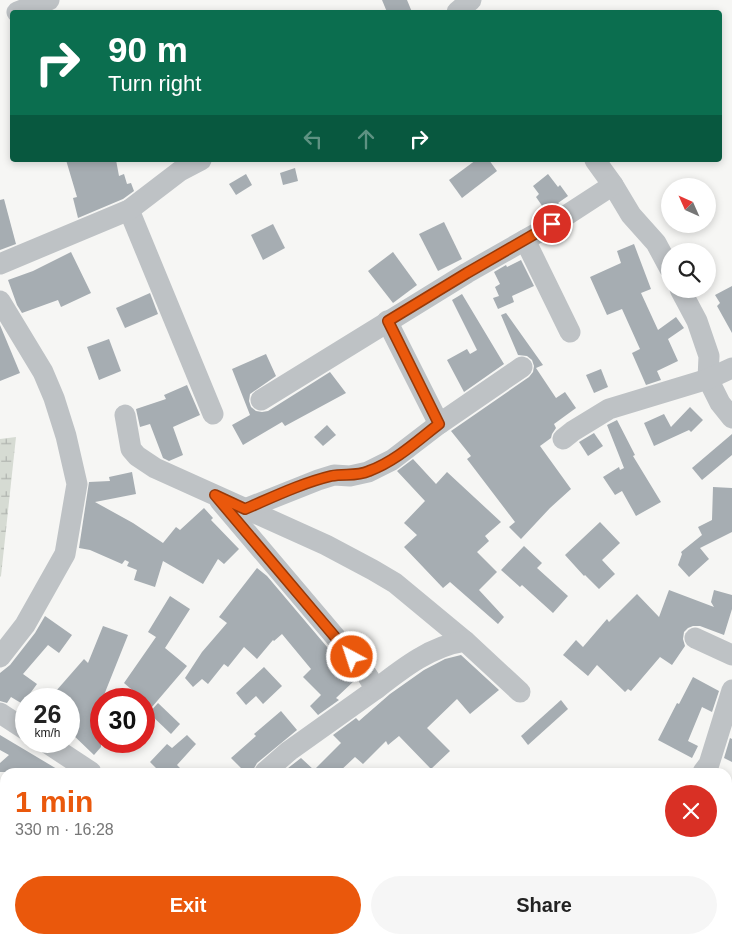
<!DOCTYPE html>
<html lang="en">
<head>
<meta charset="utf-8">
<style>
  :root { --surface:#fff; --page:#f6f6f6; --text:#222; --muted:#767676; --accent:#ea580c }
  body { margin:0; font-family:Arial,sans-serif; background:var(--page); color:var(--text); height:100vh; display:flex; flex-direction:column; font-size:19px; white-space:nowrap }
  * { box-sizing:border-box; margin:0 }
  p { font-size:16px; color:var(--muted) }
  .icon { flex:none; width:28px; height:28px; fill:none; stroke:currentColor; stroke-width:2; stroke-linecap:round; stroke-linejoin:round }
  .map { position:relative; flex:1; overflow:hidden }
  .sheet { position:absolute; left:0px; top:768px; width:732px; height:176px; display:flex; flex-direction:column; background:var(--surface); border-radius:15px 15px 0 0; box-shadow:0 2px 8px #0003 }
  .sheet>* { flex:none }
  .top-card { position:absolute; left:10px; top:10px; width:712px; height:152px; border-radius:5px; box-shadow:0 2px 8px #0003; background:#0b6e4f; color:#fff; overflow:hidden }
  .needle { width:32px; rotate:315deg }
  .tools { position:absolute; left:661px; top:178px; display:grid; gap:10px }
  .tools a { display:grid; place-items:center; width:55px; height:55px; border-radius:50%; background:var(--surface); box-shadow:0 2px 8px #0003; font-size:25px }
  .speed { position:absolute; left:15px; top:688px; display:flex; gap:10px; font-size:25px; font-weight:700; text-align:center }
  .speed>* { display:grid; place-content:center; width:65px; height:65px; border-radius:50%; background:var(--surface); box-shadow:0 2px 8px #0003; line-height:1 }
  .speed small { font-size:12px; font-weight:400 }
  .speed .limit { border:8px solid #d22; background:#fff; color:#111 }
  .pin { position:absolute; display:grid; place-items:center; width:42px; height:42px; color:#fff; margin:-21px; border:2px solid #fff; border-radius:50%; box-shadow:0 1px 5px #0007 }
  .me { position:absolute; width:55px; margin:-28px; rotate:320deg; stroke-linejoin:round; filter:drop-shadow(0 0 4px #0008) }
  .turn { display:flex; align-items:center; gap:18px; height:105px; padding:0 15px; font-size:22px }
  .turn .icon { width:65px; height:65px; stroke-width:2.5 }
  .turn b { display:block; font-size:35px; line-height:42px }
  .lanes { display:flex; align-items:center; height:48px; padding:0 15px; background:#0003; justify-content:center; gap:25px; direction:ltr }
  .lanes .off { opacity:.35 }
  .round { display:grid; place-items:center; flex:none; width:52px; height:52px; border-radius:26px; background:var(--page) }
  .summary { display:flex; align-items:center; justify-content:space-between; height:85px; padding:0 15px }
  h1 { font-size:30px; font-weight:800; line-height:38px; color:var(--accent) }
  .button { display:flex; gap:10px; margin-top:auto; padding:10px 15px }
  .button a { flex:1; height:58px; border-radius:30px; background:var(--accent); color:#fff; font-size:20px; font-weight:800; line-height:58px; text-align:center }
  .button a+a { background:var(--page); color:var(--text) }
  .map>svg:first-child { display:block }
</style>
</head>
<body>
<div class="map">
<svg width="732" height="943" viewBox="0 0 732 943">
  <defs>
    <pattern id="wetland-marsh" width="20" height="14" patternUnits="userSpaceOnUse" patternTransform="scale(1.25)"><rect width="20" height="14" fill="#d6dbd3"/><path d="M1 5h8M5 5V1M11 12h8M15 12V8" fill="none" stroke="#b2b6b1"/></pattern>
  </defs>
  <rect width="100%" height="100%" fill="#f6f6f4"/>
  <g fill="url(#wetland-marsh)">
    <polygon points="16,437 1,576 0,577 0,439"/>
    <polygon points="371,939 466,939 463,943 367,943"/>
  </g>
  <g fill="#a6adb2">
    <polygon points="382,0 407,0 412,12 387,12"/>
    <polygon points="66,160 116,160 119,176 124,174 127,184 131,183 134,191 123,199 78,218 73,198 77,197"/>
    <polygon points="476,160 489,160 497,171 462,198 449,180"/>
    <polygon points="295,168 298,181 283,185 280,173"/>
    <polygon points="246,174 252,185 236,195 229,184"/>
    <polygon points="548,174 558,187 560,185 568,196 558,203 560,205 547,213 536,197 539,194 533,186"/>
    <polygon points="4,199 16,244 0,250 0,200"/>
    <polygon points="444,222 462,259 438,271 419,234"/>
    <polygon points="273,224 285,248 263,260 251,235"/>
    <polygon points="634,244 651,289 641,293 658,330 676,317 684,328 668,339 678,361 657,371 661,380 646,385 632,353 640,349 622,309 607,315 590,277 621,263 617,251"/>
    <polygon points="71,252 91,293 61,307 58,300 22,313 17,305 8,280 33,271"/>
    <polygon points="393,252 417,285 393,303 368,271"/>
    <polygon points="521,260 534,286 512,296 514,302 498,309 493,298 499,296 495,287 500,284 494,272 506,265 507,267"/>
    <polygon points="732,286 732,333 717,306 720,303 715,295"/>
    <polygon points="150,293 158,314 125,328 116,308"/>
    <polygon points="462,294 504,364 464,392 447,360 467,349 470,354 477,350 452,300"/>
    <polygon points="506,313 543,365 536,368 556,398 565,392 576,408 554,424 556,428 552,434 551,438 540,446 571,489 550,508 521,539 509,527 515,522 467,459 471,456 451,431 529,377 533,372 534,366 532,360 527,356 518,355 501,315"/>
    <polygon points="0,325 20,373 0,381"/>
    <polygon points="109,339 121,371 99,380 87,347"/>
    <polygon points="266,354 276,376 250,394 249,401 251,407 256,411 262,412 268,411 330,372 346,393 285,426 282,422 243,445 232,425 250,415 232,369"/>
    <polygon points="601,369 608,387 594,393 586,375"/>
    <polygon points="187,385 200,415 173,427 183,455 169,461 163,458 150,424 140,427 136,409 166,399 164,395"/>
    <polygon points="690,407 703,420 691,432 689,430 654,446 644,423 664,414 671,427"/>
    <polygon points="617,420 635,455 633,456 661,502 636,516 622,491 615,495 603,477 619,467 620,470 624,468 607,425"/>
    <polygon points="327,425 336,435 323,446 314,437"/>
    <polygon points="594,433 603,446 588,456 579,442"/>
    <polygon points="732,434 732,455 702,480 692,468"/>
    <polygon points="413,459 436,484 447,472 501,522 485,536 489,541 477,552 497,572 479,590 504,617 498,624 450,582 443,588 404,547 417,535 404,523 425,501 397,471"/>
    <polygon points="132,472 136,494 95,502 133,523 163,543 176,527 180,530 204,508 213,518 211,520 239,549 224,564 218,559 203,584 163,561 155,587 134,580 137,570 127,566 129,562 125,560 122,564 90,550 79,548 89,482 110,481 109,477"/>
    <polygon points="713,487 732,488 732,532 700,548 709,559 689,577 678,565 682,554 681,552 702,535 698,527 712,520"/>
    <polygon points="600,522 620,543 602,560 615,574 599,589 585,575 584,576 565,555"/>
    <polygon points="524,546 542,563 537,568 568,596 553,613 522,585 520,587 501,570"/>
    <polygon points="257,568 267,576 355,680 336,698 339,700 318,715 310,706 321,695 303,677 311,669 282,634 274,641 273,640 257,659 244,647 228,667 224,664 208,684 202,679 193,687 185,678 202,652 227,623 219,617"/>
    <polygon points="669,590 714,607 711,602 714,590 732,595 732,609 724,635 700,626 693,626 688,628 684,632 683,639 685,646 672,665 660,657 631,691 628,689 625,692 597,665 588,676 563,655 576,640 583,647 607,619 609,622 637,594 659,617"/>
    <polygon points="170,596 190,609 165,648 187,666 152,707 124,683 156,637 148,632"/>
    <polygon points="45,616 72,635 59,653 48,645 23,674 37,684 26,699 26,706 11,697 7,703 0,701 0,673 10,665 35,633"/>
    <polygon points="103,626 128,635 96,715 101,718 101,747 94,755 69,731 69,699 49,699 84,659 88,663"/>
    <polygon points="461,655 499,690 470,714 457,699 427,728 450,751 431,769 399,736 388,745 386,741 363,764 355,757 339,772 283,772 301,758 314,770 341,743 333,735 356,718 359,721 390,694 424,670 445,659"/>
    <polygon points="264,667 282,686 263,704 256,696 246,705 236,693"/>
    <polygon points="693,677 719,691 712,712 702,707 688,741 698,746 692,758 658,740 677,703 679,704"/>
    <polygon points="561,700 568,709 528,745 521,736"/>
    <polygon points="158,703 180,724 171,734 149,713"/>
    <polygon points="281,711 297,730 257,763 252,772 245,772 231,758 256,736 254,734"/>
    <polygon points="0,735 62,772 0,772 0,763 9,755 0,750"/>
    <polygon points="187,735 196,744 177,765 184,772 160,772 150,762 167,744 172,748"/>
    <polygon points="730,738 732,739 732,762 724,758"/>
  </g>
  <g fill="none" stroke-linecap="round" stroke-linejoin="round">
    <g stroke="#bec2c5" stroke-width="21">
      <polyline points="17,12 49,0"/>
      <polyline points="457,12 471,0"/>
      <polyline points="595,160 613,185 631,215 656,243 670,269"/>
      <polyline points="129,210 213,414"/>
      <polyline points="525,240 570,332"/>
      <polyline points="0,264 129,210 180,171 201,160"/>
      <polyline points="680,289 697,321 709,356 708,379 720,403 732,418"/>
      <polyline points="0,301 43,372 54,398 66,436 77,484 65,554 25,625 0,657"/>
      <polyline points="387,321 439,424"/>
      <polyline points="261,400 467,273 553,224 613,185"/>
      <polyline points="125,415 131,449 137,456 155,468 326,545 373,570 395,583 465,641"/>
      <polyline points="563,439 573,431 609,409 708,379 732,368"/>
      <polyline points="220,501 365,672 376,689 289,751 265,772"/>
      <polyline points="245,509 318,480 334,475 350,476 368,472 392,460 439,424 522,367"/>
      <polyline points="695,638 732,655"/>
      <path d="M 376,689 C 403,668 431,646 465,641 L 520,692"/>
      <polyline points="0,713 26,730"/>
      <polyline points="44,741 91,772"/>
      <polyline points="703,772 709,764 732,690"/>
      <polyline points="130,943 134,939"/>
      <polyline points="599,943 601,939"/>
    </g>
  </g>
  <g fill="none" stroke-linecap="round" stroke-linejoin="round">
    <defs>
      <path id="route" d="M 352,657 L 215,495 L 245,509 C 273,497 302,483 331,476 C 344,473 356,477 369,471 C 396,461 417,441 439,424 L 388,321 L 467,273 L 552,224"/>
    </defs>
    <use href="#route" stroke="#983908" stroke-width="12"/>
    <use href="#route" stroke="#ea580c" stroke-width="9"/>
  </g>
</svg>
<div class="tools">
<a><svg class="needle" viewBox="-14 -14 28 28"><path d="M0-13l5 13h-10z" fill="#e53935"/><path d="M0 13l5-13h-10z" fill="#767676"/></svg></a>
<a><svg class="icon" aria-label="search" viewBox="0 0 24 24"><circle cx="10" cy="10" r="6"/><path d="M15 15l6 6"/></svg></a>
</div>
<div class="speed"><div>26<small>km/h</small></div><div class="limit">30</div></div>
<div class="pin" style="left:552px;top:224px;background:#d93025"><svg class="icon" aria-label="arrive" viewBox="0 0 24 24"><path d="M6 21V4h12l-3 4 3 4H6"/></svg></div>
<svg class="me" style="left:352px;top:657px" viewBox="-20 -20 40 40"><circle r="17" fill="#ea580c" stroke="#fff" stroke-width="3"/><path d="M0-11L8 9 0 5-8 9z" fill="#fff"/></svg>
<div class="top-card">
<div class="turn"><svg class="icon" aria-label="right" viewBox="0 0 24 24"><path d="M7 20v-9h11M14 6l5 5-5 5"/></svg><div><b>90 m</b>Turn right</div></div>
<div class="lanes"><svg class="icon off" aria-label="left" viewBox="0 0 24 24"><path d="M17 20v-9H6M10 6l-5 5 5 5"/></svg><svg class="icon off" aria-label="ahead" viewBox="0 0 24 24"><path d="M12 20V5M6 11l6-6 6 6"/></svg><svg class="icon" aria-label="right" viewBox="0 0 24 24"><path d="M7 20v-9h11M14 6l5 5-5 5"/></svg></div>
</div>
<section class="sheet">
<div class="summary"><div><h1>1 min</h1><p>330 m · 16:28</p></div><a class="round" style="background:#d93025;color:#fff"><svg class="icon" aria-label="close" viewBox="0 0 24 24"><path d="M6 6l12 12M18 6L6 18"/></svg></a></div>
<div class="button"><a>Exit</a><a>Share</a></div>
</section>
</div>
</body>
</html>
